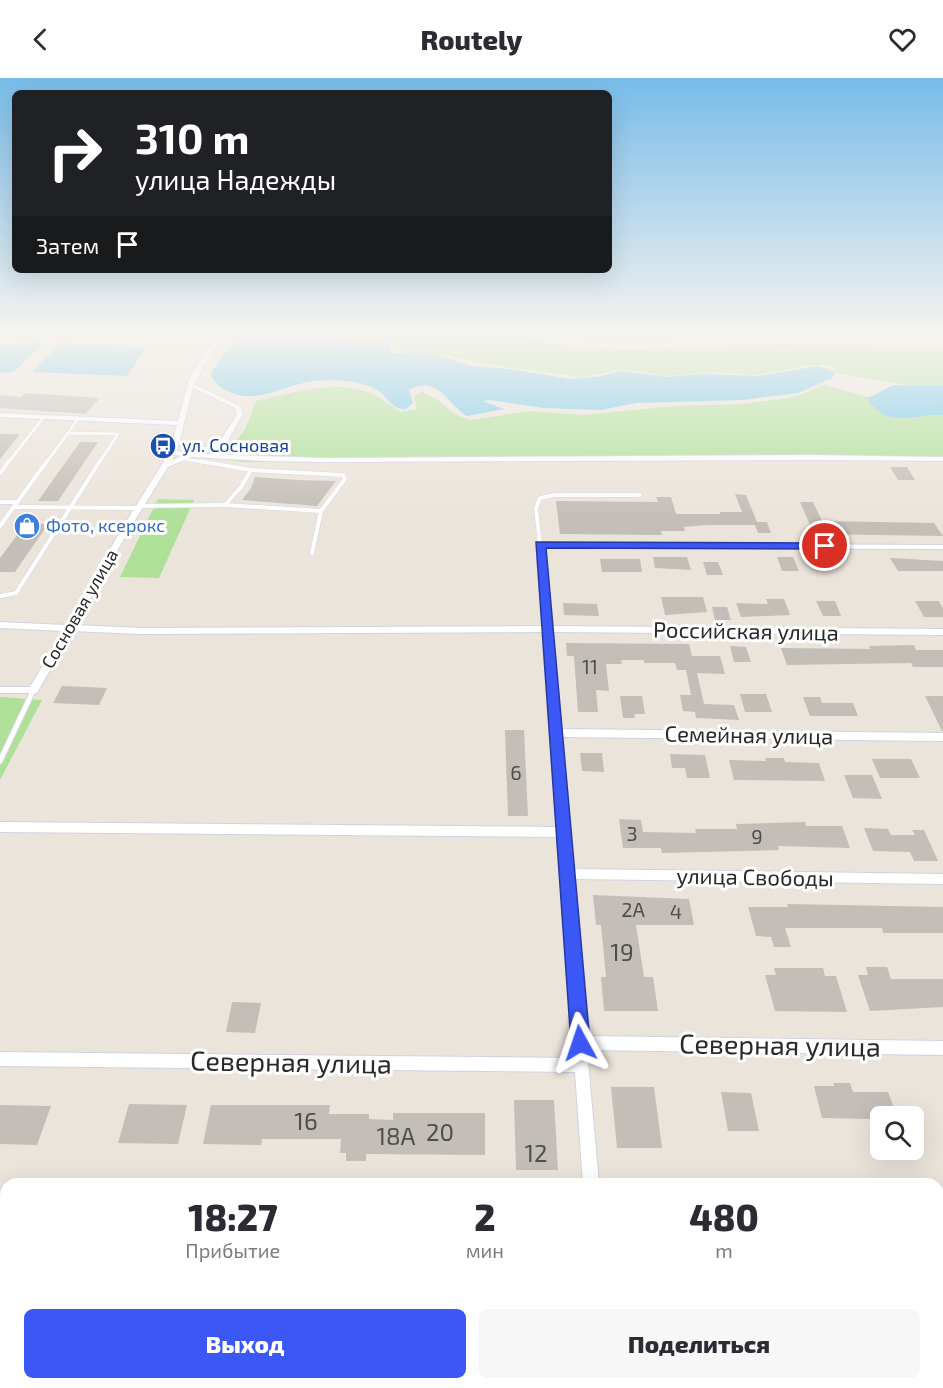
<!DOCTYPE html>
<html lang="ru">
<head>
<meta charset="utf-8">
<style>
  :root { --surface:#fff; --page:#f7f7f7; --text:#2b2b33; --muted:#7c7c81; --accent:#3b58f7 }
  body { margin:0; font-family:"Exo 2",sans-serif; background:var(--page); color:var(--text); height:100vh; display:flex; flex-direction:column; font-size:22px; white-space:nowrap }
  * { box-sizing:border-box; margin:0 }
  p { font-size:20px; color:var(--muted) }
  .icon { flex:none; width:33px; height:33px; fill:none; stroke:currentColor; stroke-width:2; stroke-linecap:round; stroke-linejoin:round }
  .map { position:relative; flex:1; overflow:hidden }
  .drawer { position:absolute; left:0px; top:1100px; width:944px; height:212px; display:flex; flex-direction:column; background:var(--surface); border-radius:18px 18px 0 0; box-shadow:0 6px 24px #0002 }
  .drawer>* { flex:none }
  .hud { position:absolute; left:12px; top:12px; width:600px; height:183px; border-radius:9px; box-shadow:0 6px 24px #0002; background:#202124; color:#fff; overflow:hidden }
  .controls { position:absolute; left:870px; top:1028px; display:grid; gap:12px }
  .controls a { display:grid; place-items:center; width:54px; height:54px; border-radius:9px; background:var(--surface); box-shadow:0 6px 24px #0002; font-size:30px }
  .pin { position:absolute; display:grid; place-items:center; width:51px; height:51px; color:#fff; margin:-26px; border:3px solid #fff; border-radius:50%; box-shadow:0 2px 6px #0007 }
  .me { position:absolute; width:66px; margin:-33px; rotate:355deg; stroke-linejoin:round; filter:drop-shadow(0 0 4px #0008) }
  .turn { display:flex; align-items:center; gap:21px; height:126px; padding:0 24px; font-size:27px }
  .turn .icon { width:78px; height:78px; stroke-width:2.5 }
  .turn b { display:block; font-size:42px; line-height:51px }
  .then { display:flex; align-items:center; height:57px; padding:0 24px; background:#0003; gap:12px; font-size:22px }
  .eta { display:flex; justify-content:space-evenly; align-items:center; height:102px; text-align:center }
  .eta b { font-size:36px; font-weight:800; line-height:42px }
  .cta { display:flex; gap:12px; margin-top:auto; padding:12px 24px }
  .cta a { flex:1; height:69px; border-radius:9px; background:var(--accent); color:#fff; font-size:24px; font-weight:800; line-height:69px; text-align:center }
  .cta a+a { background:var(--page); color:var(--text) }
  header { display:flex; justify-content:space-between; align-items:center; height:78px; padding:0 24px; background:var(--surface); font-size:27px; font-weight:800 }
  .map>svg:first-child { display:block }
</style>
</head>
<body>
<header><svg class="icon" aria-label="back" viewBox="0 0 24 24"><path d="M15 5l-7 7 7 7"/></svg>Routely<svg class="icon" aria-label="heart" viewBox="0 0 24 24"><path d="M12 20l-8-8c-3-5 5-10 8-4 3-6 11-1 8 4z"/></svg></header>
<div class="map">
<svg width="943" height="1310" viewBox="0 0 943 1310">
  <rect width="100%" height="100%" fill="#ebe4db"/>
  <g fill="#aee197">
    <polygon points="337,257 628,257 685,265 765,261 943,261 943,313 837,295 836,291 824,287 804,288 756,297 716,294 667,298 625,291 583,299 501,288 450,278 397,274 388,263 359,262"/>
    <path d="M 825,307 L 924,335 L 943,335 L 943,384 L 850,381 L 241,384 L 221,380 L 245,352 L 256,323 C 293,315 335,300 373,316 C 382,320 391,328 400,334 L 417,331 L 414,318 L 421,313 L 438,322 L 455,336 L 470,342 L 529,333 L 583,337 L 674,328 L 743,326 L 794,319 Z"/>
    <polygon points="158,421 194,422 159,500 120,499"/>
    <polygon points="0,619 42,622 0,702"/>
  </g>
  <g fill="#6ec7ed">
    <path d="M 246,257 L 327,257 L 356,263 L 388,264 L 392,275 L 439,277 L 470,288 L 510,291 L 570,301 L 597,299 L 621,293 L 668,299 L 702,296 L 759,298 L 819,288 L 835,294 L 832,300 L 798,315 L 742,322 L 636,325 L 601,332 L 543,330 L 490,322 L 483,323 L 504,331 L 467,338 C 448,327 438,296 409,312 L 413,325 L 406,331 C 390,331 389,319 377,312 C 362,302 332,301 314,303 C 284,306 256,329 225,312 C 219,308 212,302 211,295 L 224,276 Z"/>
    <polygon points="40,264 43,267 13,294 0,295 0,267"/>
    <polygon points="61,265 146,270 127,298 32,294"/>
    <path d="M 894,307 L 943,308 L 943,337 C 925,335 896,347 880,334 C 876,331 873,328 869,325 L 868,320 Z"/>
  </g>
  <g fill="#c3beb7">
    <polygon points="26,315 100,320 85,336 0,330 0,317 21,319"/>
    <polygon points="0,356 20,356 0,381"/>
    <polygon points="80,364 98,364 58,423 38,423"/>
    <polygon points="890,389 907,389 915,402 898,402"/>
    <polygon points="255,399 298,402 336,403 317,428 242,422 251,410"/>
    <polygon points="735,416 746,417 757,444 767,444 771,455 758,455 755,447 706,447 684,449 685,453 661,453 662,457 560,456 556,423 658,424 656,419 671,419 676,436 720,436 720,434 742,434"/>
    <polygon points="800,424 813,424 822,443 934,445 943,458 814,456"/>
    <polygon points="26,445 46,446 46,449 15,494 0,494 0,480"/>
    <polygon points="653,479 687,479 691,492 655,490"/>
    <polygon points="777,479 793,479 799,493 782,493"/>
    <polygon points="890,480 943,483 943,493 898,493"/>
    <polygon points="600,481 640,481 642,494 602,494"/>
    <polygon points="703,484 718,484 723,497 707,497"/>
    <polygon points="661,519 703,519 707,534 665,537"/>
    <polygon points="766,521 784,521 790,537 741,539 736,525 768,526"/>
    <polygon points="816,523 835,523 841,538 823,538"/>
    <polygon points="915,523 939,523 943,531 943,539 924,539"/>
    <polygon points="563,525 597,526 599,538 564,537"/>
    <polygon points="712,529 727,529 731,542 715,542"/>
    <polygon points="566,565 689,566 692,578 720,578 725,596 697,595 704,626 734,627 739,642 696,640 695,634 683,633 680,617 691,617 686,592 677,592 675,585 644,585 644,582 621,582 622,586 606,586 609,613 596,612 598,634 578,634 574,578 567,578"/>
    <polygon points="914,567 916,572 943,572 943,589 913,589 911,585 787,587 781,570 871,571 869,568"/>
    <polygon points="730,568 746,569 751,584 734,584"/>
    <polygon points="62,608 107,610 99,627 53,625"/>
    <polygon points="740,616 766,616 772,634 745,634"/>
    <polygon points="620,618 642,618 645,636 634,636 635,640 623,640"/>
    <polygon points="925,618 943,618 943,653 942,653"/>
    <polygon points="803,619 820,619 822,625 853,625 858,638 810,638"/>
    <polygon points="505,652 524,652 528,738 508,738"/>
    <polygon points="580,675 602,675 604,694 582,693"/>
    <polygon points="670,676 705,677 710,700 687,700 685,690 672,690"/>
    <polygon points="765,680 784,680 785,684 819,685 825,703 734,702 729,682 766,683"/>
    <polygon points="872,681 911,681 920,700 880,700"/>
    <polygon points="844,697 872,697 882,721 853,720"/>
    <polygon points="619,741 641,742 643,754 696,755 695,751 737,751 736,746 805,744 806,748 842,748 850,770 778,768 779,772 662,775 661,770 623,770"/>
    <polygon points="864,750 888,751 891,757 915,757 912,752 924,752 938,783 914,783 910,774 873,773"/>
    <polygon points="593,817 689,821 694,847 636,847 644,899 653,899 658,933 604,933 601,899 606,899 601,847 596,847"/>
    <polygon points="787,826 943,829 943,855 883,855 882,850 785,850 791,869 774,869 771,859 756,858 748,829 788,829"/>
    <polygon points="866,889 887,889 891,901 943,901 943,929 870,933 858,897 868,897"/>
    <polygon points="774,890 823,890 825,898 836,898 847,934 775,933 765,897 776,897"/>
    <polygon points="232,924 261,925 255,955 226,954"/>
    <polygon points="833,1005 850,1005 853,1014 888,1014 897,1038 880,1038 880,1062 878,1062 871,1041 822,1040 814,1008 834,1008"/>
    <polygon points="611,1009 654,1009 662,1070 617,1070"/>
    <polygon points="721,1014 751,1015 759,1053 728,1053"/>
    <polygon points="514,1022 554,1022 558,1092 516,1092"/>
    <polygon points="129,1026 187,1027 178,1066 118,1065"/>
    <polygon points="0,1027 51,1028 37,1067 0,1066"/>
    <polygon points="211,1027 330,1027 329,1036 369,1036 369,1041 393,1042 393,1035 485,1035 485,1077 366,1076 366,1083 346,1083 346,1075 340,1075 341,1061 262,1061 261,1067 203,1066"/>
  </g>
  <g fill="none" stroke-linecap="round" stroke-linejoin="round">
    <defs>
      <g id="service-far2">
        <polyline points="68,355 77,342"/>
        <polyline points="185,381 208,385"/>
        <polyline points="8,385 43,340"/>
        <polyline points="46,385 68,355 118,356 99,385"/>
      </g>
      <g id="service-far1">
        <polyline points="199,383 251,392 343,397 345,401 321,433 312,475"/>
        <polyline points="0,395 9,383"/>
        <polyline points="0,424 17,424"/>
        <polyline points="225,427 241,409 251,392"/>
        <polyline points="140,428 225,427 321,433"/>
        <polyline points="14,429 139,430"/>
        <polyline points="0,448 47,383"/>
        <polyline points="540,467 536,430 540,420 554,417 640,417"/>
        <polyline points="0,518 16,515 100,383"/>
      </g>
      <polyline id="service" points="0,683 33,613"/>
      <g id="minor">
        <path d="M 216,257 L 222,257 L 194,306 L 240,328 L 243,336 L 226,366 L 201,376 L 323,380 L 810,377 L 943,379 L 943,383 L 810,382 L 323,384 L 263,383 L 192,379 L 168,389 L 132,447 L 75,547 L 141,550 L 542,548 L 536,467 L 540,465 L 943,467 L 943,471 L 544,470 L 551,548 L 943,551 L 943,557 L 552,554 L 560,651 L 943,655 L 943,663 L 561,659 L 572,791 L 943,796 L 943,806 L 573,801 L 586,958 L 943,963 L 943,977 L 587,972 L 599,1106 L 583,1106 L 575,994 L 0,988 L 0,974 L 574,980 L 557,759 L 0,754 L 0,744 L 557,749 L 542,554 L 141,556 L 72,553 L 37,615 L 0,615 L 0,609 L 30,609 L 63,553 L 0,550 L 0,544 L 66,547 L 124,447 L 169,375 L 177,347 L 0,339 L 0,335 L 178,343 L 189,301 ZM 193,310 L 235,330 L 237,336 L 220,363 L 191,375 L 177,373 ZM 175,377 L 182,378 L 172,382 Z"/>
        <polygon points="514,257 526,257 578,265 636,267 779,261 943,265 943,269 779,265 636,271 578,269"/>
        <rect x="0" y="1233" width="6" height="18"/>
        <rect x="938" y="1247" width="5" height="18"/>
        <rect x="597" y="1305" width="18" height="5"/>
      </g>
    </defs>
    <use href="#service-far2" stroke="#d0d3e2" stroke-width="4"/>
    <use href="#service-far1" stroke="#d0d3e2" stroke-width="5"/>
    <use href="#service" stroke="#d0d3e2" stroke-width="7"/>
    <use href="#minor" stroke="#d0d3e2" stroke-width="2"/>
    <use href="#service-far2" stroke="#fff" stroke-width="3"/>
    <use href="#service-far1" stroke="#fff" stroke-width="4"/>
    <use href="#service" stroke="#fff" stroke-width="5"/>
    <use href="#minor" fill="#fff" fill-rule="evenodd"/>
  </g>
  <linearGradient id="sky" x2="0" y2="1"><stop stop-color="#77bcea"/><stop offset="0.58" stop-color="#f6f3ef"/><stop offset="1" stop-color="#f6f3ef" stop-opacity="0"/></linearGradient>
  <rect width="943" height="440" fill="url(#sky)"/>
  <polygon fill="#3b58f7" stroke="#2639a1" stroke-width="1.5" points="536,464 825,465 830,468 825,471 546,470 590,965 587,971 580,974 574,971 571,965"/>
  <defs>
    <symbol id="bus-disc" viewBox="-11 -11 22 22"><circle r="9.5" fill="#1a4fb4" stroke="#fff"/><path d="M-5-6H5V4H4V6H2V4H-2V6H-4V4H-5ZM-3.5-4V0h7V-4ZM-3.5 1.2v1.5H-2V1.2ZM2 1.2v1.5H3.5V1.2Z" fill="#fff"/></symbol>
    <symbol id="shop-disc" viewBox="-11 -11 22 22"><circle r="9.5" fill="#3f7fe0" stroke="#fff"/><path d="M-5-2.5h2.3a2.7 3.5 0 0 1 5.4 0H5L5.5 6h-11ZM-1.5-2.5h3a1.5 2.3 0 0 0-3 0Z" fill="#fff"/></symbol>
  </defs>
  <g fill-rule="evenodd">
    <use href="#bus-disc" x="148" y="353" width="30" height="30"/>
    <use href="#shop-disc" x="12" y="433" width="30" height="30"/>
  </g>
  <g text-anchor="middle" stroke-width="6" stroke-linejoin="round" paint-order="stroke">
    <g font-size="18" fill="#164399" stroke="#fff" text-anchor="start">
      <text x="182" y="374">ул. Сосновая</text>
    </g>
    <g font-size="18" fill="#366cbe" stroke="#fff" text-anchor="start">
      <text x="46" y="454">Фото, ксерокс</text>
    </g>
    <g font-size="18" fill="#292929" stroke="#fff">
      <text transform="translate(80 531) rotate(-60)" y="6">Сосновая улица</text>
    </g>
    <g font-size="20" fill="#504e4c">
      <text x="590" y="596">11</text>
      <text x="516" y="702">6</text>
      <text x="632" y="763">3</text>
      <text x="757" y="766">9</text>
      <text x="633" y="839">2А</text>
      <text x="676" y="841">4</text>
    </g>
    <g font-size="22" fill="#292929" stroke="#fff">
      <text transform="translate(746 553) rotate(1)" y="8">Российская улица</text>
      <text transform="translate(749 657) rotate(1)" y="8">Семейная улица</text>
      <text transform="translate(755 799) rotate(1)" y="8">улица Свободы</text>
    </g>
    <g font-size="24" fill="#504e4c">
      <text x="622" y="883">19</text>
      <text x="306" y="1052">16</text>
      <text x="440" y="1063">20</text>
      <text x="396" y="1067">18А</text>
      <text x="536" y="1084">12</text>
    </g>
    <g font-size="27" fill="#292929" stroke="#fff">
      <text transform="translate(780 968) rotate(1)" y="9">Северная улица</text>
      <text transform="translate(291 985) rotate(1)" y="9">Северная улица</text>
    </g>
  </g>
</svg>
<div class="controls">
<a><svg class="icon" aria-label="search" viewBox="0 0 24 24"><circle cx="10" cy="10" r="6"/><path d="M15 15l6 6"/></svg></a>
</div>
<div class="pin" style="left:825px;top:468px;background:#d93025"><svg class="icon" aria-label="arrive" viewBox="0 0 24 24"><path d="M6 21V4h12l-3 4 3 4H6"/></svg></div>
<svg class="me" style="left:580px;top:965px" viewBox="-20 -20 40 40"><path d="M0-17L14 15 0 8-14 15z" fill="#3b58f7" stroke="#fff" stroke-width="4"/></svg>
<div class="hud">
<div class="turn"><svg class="icon" aria-label="right" viewBox="0 0 24 24"><path d="M7 20v-9h11M14 6l5 5-5 5"/></svg><div><b>310 m</b>улица Надежды</div></div>
<div class="then">Затем<svg class="icon" aria-label="arrive" viewBox="0 0 24 24"><path d="M6 21V4h12l-3 4 3 4H6"/></svg></div>
</div>
<section class="drawer">
<div class="eta">
<div><b>18:27</b><p>Прибытие</p></div>
<div><b>2</b><p>мин</p></div>
<div><b>480</b><p>m</p></div>
</div>
<div class="cta"><a>Выход</a><a>Поделиться</a></div>
</section>
</div>
</body>
</html>
